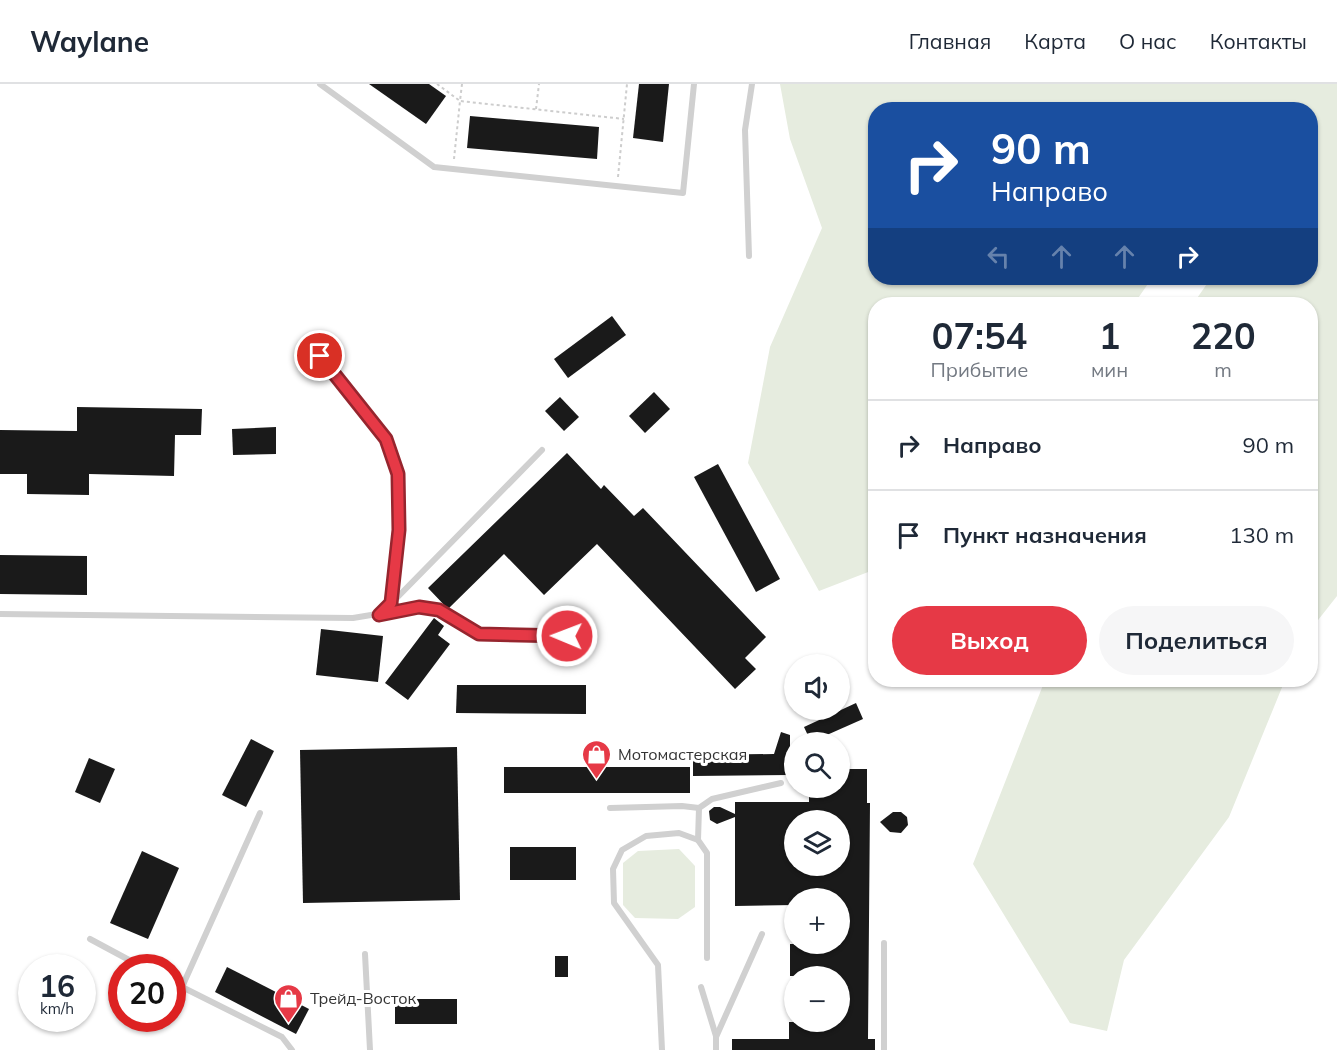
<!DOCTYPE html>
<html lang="ru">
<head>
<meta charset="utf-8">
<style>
  :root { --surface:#fff; --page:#f6f6f7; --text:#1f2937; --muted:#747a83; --line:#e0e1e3; --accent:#e63946 }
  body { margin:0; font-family:Mulish,sans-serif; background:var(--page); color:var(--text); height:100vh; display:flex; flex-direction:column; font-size:22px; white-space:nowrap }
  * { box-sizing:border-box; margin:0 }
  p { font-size:20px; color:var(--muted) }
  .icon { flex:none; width:33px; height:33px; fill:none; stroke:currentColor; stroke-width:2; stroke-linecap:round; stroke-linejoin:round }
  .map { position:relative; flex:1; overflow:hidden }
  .side { position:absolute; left:868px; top:213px; width:450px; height:390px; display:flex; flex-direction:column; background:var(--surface); border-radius:24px; box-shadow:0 2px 4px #0004 }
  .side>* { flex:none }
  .hud { position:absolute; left:868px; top:18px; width:450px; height:183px; border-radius:24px; box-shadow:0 2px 4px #0004; background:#1a4fa0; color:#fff; overflow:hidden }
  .controls { position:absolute; left:784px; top:570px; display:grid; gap:12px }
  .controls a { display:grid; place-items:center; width:66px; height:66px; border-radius:50%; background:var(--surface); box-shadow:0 2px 4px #0004; font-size:30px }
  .speed { position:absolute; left:18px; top:870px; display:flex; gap:12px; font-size:30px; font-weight:700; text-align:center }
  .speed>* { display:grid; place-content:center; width:78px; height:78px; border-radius:50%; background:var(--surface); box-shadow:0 2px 4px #0004; line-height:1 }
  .speed small { font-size:15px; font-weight:400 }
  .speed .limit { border:9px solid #d22; background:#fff; color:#111 }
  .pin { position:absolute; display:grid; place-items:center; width:51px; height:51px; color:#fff; margin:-26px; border:3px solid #fff; border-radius:50%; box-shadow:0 2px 6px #0007 }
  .me { position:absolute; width:66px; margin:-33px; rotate:271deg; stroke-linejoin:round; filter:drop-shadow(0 0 4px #0008) }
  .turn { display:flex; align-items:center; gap:21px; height:126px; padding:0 24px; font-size:27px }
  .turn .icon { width:78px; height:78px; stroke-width:2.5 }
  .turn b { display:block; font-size:42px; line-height:51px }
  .lanes { display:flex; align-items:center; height:57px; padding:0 24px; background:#0003; justify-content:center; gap:30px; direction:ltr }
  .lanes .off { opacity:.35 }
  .eta { display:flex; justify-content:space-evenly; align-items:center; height:102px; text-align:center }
  .eta b { font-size:36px; font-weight:700; line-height:42px }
  .cta { display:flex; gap:12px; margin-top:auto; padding:12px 24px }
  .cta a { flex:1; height:69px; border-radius:36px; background:var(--accent); color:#fff; font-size:24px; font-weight:700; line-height:69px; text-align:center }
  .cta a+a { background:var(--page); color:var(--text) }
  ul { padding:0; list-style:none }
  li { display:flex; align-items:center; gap:18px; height:90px; padding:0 24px; border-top:2px solid var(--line) }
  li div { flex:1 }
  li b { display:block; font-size:22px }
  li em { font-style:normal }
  header { display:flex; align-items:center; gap:36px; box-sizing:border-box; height:84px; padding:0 30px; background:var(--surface); border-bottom:2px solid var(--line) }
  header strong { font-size:28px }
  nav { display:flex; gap:33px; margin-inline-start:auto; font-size:21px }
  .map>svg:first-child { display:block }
</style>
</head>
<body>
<header>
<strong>Waylane</strong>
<nav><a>Главная</a><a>Карта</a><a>О нас</a><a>Контакты</a></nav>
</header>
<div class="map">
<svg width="1337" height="966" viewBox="0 0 1337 966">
  <rect width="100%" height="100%" fill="#fff"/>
  <g fill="#e6ecdf">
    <polygon points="780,0 1337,0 1337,512 1311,545 1311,220 1193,220 1211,194 1311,194 1311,26 876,26 876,194 1152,194 1134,220 876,220 876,485 819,507 748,379 770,263 822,144 790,55"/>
    <polygon points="1045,596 1285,596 1229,733 1124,876 1107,947 1070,939 973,780"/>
    <polygon points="679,765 695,782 695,823 678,835 635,834 623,821 623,779 638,767"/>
  </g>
  <g fill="#1a1a1a" fill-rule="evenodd">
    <polygon points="369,0 429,0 446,12 426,40"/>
    <polygon points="639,0 669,0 663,58 633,54"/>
    <polygon points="470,32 599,43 597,75 467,64"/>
    <polygon points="612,232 626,251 568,294 554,275"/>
    <polygon points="654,308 670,325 645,349 629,332"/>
    <polygon points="560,313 579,333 564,347 545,327"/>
    <polygon points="77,323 202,325 201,351 175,351 174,392 89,390 89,411 27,410 27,390 0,390 0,346 77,347"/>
    <polygon points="276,343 276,370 233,371 232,345"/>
    <polygon points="567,369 601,405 604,401 634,432 643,424 766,553 745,574 756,585 735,605 597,460 544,511 504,470 448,525 428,504"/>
    <polygon points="718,380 780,495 756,508 694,393"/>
    <polygon points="0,471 87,472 87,511 0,510"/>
    <polygon points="434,534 444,542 438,551 450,560 408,616 385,599"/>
    <polygon points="321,545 383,552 378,598 316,591"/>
    <polygon points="457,601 586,601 586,630 456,629"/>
    <polygon points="856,619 863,635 811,658 804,643"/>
    <polygon points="781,648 790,651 790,691 693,692 693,671 774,670"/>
    <polygon points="251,655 274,667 246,723 222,711"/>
    <polygon points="457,663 460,816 303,819 300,666"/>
    <polygon points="89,674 115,685 100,719 75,708"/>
    <rect x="504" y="683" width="186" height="26"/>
    <path d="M 840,685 L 867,685 L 867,719 L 870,719 L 868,955 L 875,955 L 875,966 L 732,966 L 732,955 L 789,955 L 789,938 L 840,938 L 840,892 L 790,892 L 790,860 L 840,860 L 840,814 L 795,814 L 795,821 L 735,822 L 735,733 L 717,740 L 710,736 L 709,727 L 714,723 L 720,723 L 735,730 L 735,718 L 809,718 L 809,704 L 840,704 ZM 795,736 L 840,736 L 840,782 L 795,782 Z"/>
    <polygon points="893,728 901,728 907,733 908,741 901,749 890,748 880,738"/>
    <rect x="510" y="763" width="66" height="33"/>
    <polygon points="142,767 179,784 148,855 110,839"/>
    <rect x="555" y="872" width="13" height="21"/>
    <polygon points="227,883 309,925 296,950 215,908"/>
    <rect x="395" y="915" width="62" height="25"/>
  </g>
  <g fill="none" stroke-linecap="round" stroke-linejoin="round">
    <g stroke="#cdcdcd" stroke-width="2" stroke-dasharray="3 3" stroke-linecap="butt">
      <polyline points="437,0 460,17 454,75"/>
      <polyline points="462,0 460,17 624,35"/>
      <polyline points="536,25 539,0"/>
      <polyline points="618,93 627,0"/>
    </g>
    <g stroke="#d0d0d0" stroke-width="6">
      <polyline points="320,0 434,83 683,109 694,0"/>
      <polyline points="749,172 745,46 752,0"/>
      <path d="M 320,272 C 341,299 368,326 386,355 C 412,397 396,472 391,519"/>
      <polyline points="0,530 353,534 419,523 439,526 479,550 567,552"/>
      <polyline points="380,531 542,366"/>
      <polyline points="610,724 682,722 699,724"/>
      <polyline points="90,855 144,884"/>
      <polyline points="884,859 884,966"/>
      <polyline points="365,870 370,966"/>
      <polyline points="707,874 707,769 698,756 699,724 712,715 781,699"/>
      <polyline points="172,898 282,953 292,966"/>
      <polyline points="182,903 260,729"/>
      <polyline points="701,903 716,952"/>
      <polyline points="662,966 658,881 614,819 613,785 622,766 646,752 679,749 698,756"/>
      <polyline points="716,966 716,953 762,850"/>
    </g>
  </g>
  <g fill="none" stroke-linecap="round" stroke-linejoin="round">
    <defs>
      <polyline id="route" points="320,272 386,355 398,390 399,446 391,519 379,531 419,523 439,526 479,550 567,552"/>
    </defs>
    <use href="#route" stroke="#96252e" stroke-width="15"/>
    <use href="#route" stroke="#e63946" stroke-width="10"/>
  </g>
  <defs>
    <symbol id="shop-pin" viewBox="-11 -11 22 30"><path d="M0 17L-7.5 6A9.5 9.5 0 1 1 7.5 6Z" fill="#e63946" stroke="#fff"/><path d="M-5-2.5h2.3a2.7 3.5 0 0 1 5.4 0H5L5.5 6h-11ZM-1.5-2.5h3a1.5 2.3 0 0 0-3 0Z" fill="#fff"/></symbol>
  </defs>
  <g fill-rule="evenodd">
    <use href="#shop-pin" x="580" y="654" width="33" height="45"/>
    <use href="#shop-pin" x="272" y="898" width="33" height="45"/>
  </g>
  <g text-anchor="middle" stroke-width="6" stroke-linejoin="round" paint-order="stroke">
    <g font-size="16" fill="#333" stroke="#fff" text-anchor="start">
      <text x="618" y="676">Мотомастерская</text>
      <text x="310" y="920">Трейд-Восток</text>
    </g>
  </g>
</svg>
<div class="controls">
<a><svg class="icon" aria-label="sound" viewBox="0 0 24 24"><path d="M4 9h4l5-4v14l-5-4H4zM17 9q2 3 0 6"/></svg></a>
<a><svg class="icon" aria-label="search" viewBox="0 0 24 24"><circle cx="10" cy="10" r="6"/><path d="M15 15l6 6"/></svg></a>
<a><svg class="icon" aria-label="layers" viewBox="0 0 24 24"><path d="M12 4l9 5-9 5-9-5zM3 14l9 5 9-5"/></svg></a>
<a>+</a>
<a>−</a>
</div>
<div class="speed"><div>16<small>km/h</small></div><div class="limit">20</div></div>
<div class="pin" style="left:320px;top:272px;background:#d93025"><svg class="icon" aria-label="arrive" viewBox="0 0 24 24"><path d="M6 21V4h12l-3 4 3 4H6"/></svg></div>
<svg class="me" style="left:567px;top:552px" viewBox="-20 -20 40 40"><circle r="17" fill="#e63946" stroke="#fff" stroke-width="3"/><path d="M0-11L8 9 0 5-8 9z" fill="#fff"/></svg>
<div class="hud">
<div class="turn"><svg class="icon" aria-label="right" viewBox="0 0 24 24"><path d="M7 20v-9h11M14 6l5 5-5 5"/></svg><div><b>90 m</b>Направо</div></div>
<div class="lanes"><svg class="icon off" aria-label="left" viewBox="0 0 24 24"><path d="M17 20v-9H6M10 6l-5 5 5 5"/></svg><svg class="icon off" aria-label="ahead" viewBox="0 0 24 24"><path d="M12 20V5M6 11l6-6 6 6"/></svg><svg class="icon off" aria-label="ahead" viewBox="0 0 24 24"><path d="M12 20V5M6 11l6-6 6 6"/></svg><svg class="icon" aria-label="right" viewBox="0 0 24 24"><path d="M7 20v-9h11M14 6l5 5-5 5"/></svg></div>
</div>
<section class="side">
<div class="eta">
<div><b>07:54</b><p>Прибытие</p></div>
<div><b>1</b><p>мин</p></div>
<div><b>220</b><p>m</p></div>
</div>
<ul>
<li><svg class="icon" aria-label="right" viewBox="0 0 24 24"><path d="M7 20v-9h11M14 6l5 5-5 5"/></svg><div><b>Направо</b></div><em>90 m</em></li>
<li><svg class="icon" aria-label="arrive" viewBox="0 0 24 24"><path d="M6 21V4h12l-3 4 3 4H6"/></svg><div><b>Пункт назначения</b></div><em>130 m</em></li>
</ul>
<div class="cta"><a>Выход</a><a>Поделиться</a></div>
</section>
</div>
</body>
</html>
